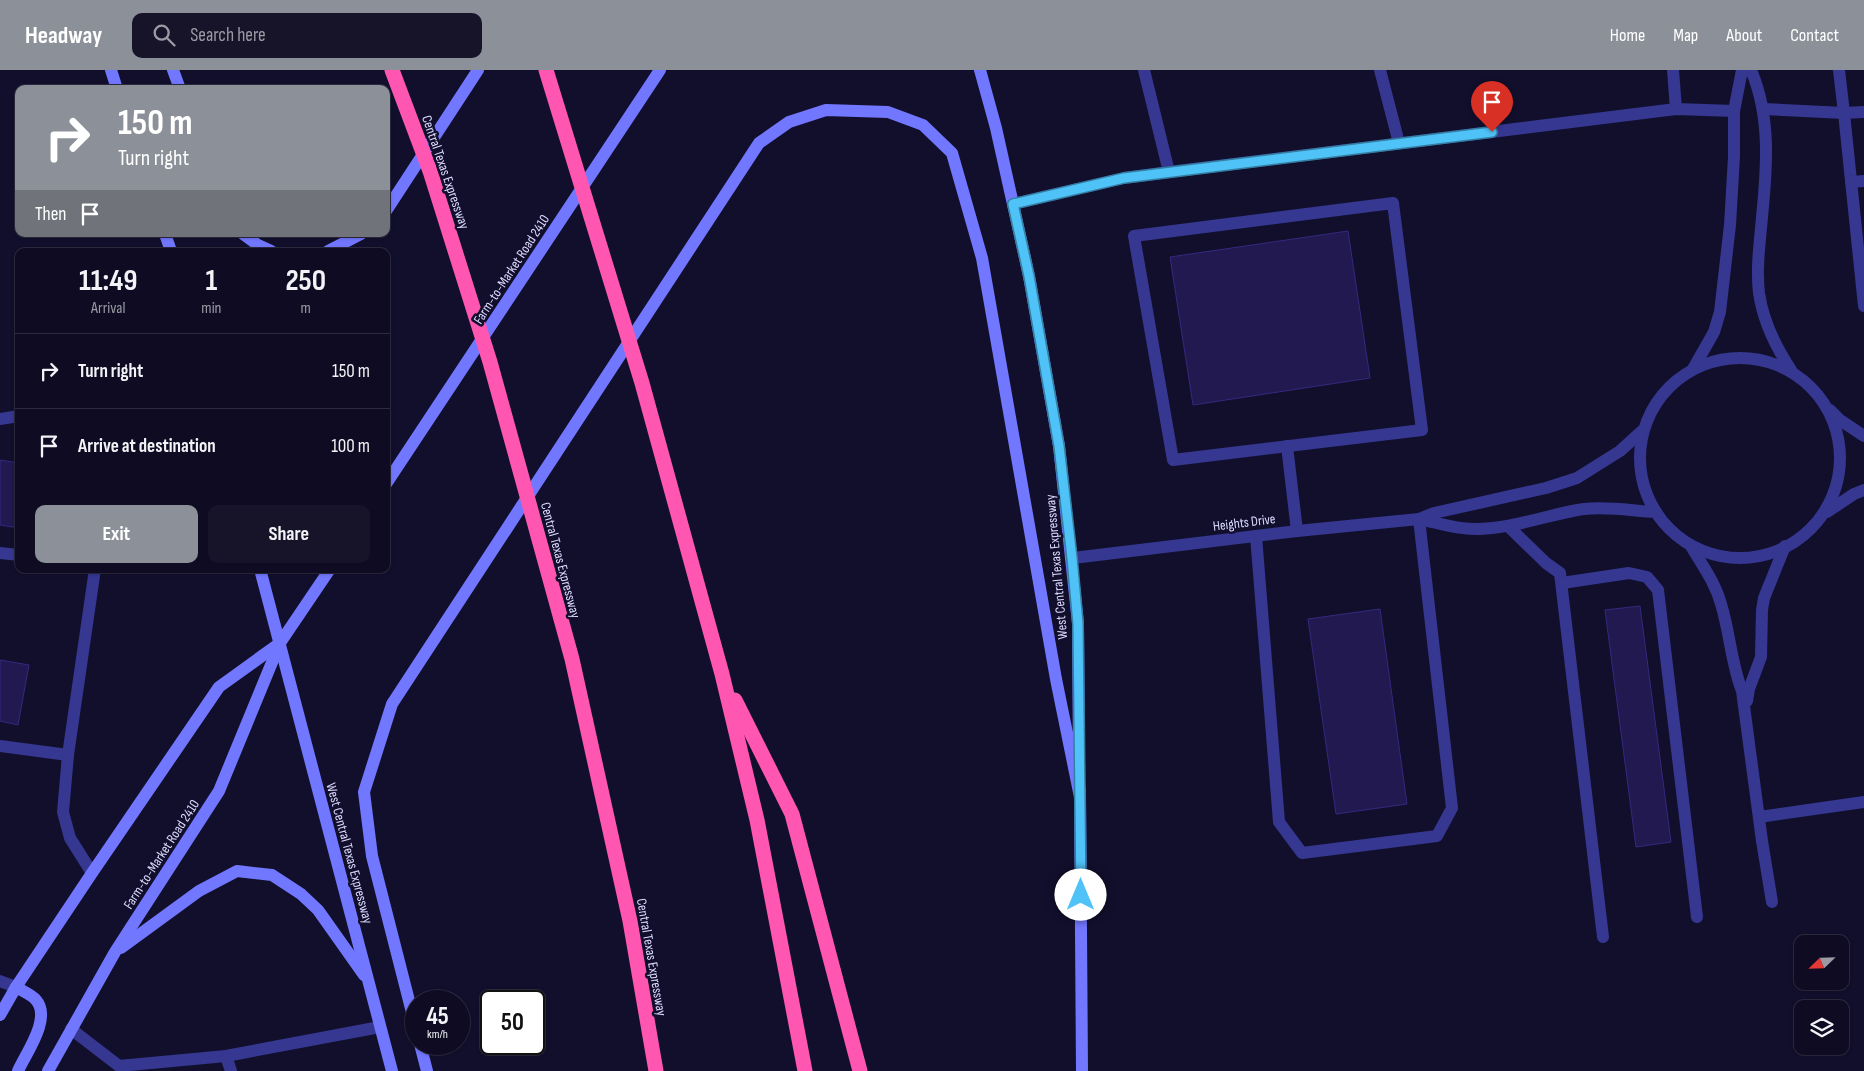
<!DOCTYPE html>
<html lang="en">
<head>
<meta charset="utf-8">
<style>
  :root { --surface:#0e0b22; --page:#17142a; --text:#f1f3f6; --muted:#9b9ba5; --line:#2e2b40; --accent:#8c9099 }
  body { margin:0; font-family:"Sofia Sans Condensed",sans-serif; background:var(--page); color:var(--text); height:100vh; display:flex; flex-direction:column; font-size:19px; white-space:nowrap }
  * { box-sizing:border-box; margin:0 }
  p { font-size:16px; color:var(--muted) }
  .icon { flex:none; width:28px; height:28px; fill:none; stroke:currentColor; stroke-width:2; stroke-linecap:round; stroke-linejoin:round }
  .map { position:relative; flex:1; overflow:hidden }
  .side { position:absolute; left:15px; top:178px; width:375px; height:325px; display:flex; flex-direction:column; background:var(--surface); border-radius:10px; box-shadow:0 1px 4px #0004,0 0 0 1px var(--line) }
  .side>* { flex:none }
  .hud { position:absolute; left:15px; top:15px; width:375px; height:152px; border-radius:10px; box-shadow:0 1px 4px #0004,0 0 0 1px var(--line); background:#8c9099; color:#fff; overflow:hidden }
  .needle { width:32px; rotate:247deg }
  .buttons { position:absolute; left:1794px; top:865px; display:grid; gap:10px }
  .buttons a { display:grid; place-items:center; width:55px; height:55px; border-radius:10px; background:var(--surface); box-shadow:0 1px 4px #0004,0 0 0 1px var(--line); font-size:25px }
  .speed { position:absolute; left:405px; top:920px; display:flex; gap:10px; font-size:25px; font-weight:700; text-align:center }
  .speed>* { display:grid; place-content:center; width:65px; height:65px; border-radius:50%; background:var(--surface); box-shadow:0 1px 4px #0004,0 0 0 1px var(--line); line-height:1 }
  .speed small { font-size:12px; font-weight:400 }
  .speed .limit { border:2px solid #111; border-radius:8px; background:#fff; color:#111 }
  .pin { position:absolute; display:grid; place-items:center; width:42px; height:42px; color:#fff; margin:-51px -21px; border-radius:50% 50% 50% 0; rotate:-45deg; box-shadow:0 0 5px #0007 }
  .pin .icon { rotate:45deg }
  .me { position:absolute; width:55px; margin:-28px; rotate:0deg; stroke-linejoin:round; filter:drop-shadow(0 0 4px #0008) }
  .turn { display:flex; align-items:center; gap:18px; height:105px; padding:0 20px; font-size:22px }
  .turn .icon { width:65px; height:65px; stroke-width:2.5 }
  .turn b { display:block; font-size:35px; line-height:42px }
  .then { display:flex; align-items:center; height:48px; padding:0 20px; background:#0003; gap:10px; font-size:19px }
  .eta { display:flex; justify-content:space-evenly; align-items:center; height:85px; text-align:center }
  .eta b { font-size:30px; font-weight:700; line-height:35px }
  .action { display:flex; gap:10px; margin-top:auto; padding:10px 20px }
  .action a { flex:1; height:58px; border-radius:10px; background:var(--accent); color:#fff; font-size:20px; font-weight:700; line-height:58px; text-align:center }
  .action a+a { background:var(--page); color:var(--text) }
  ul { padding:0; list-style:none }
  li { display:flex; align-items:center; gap:15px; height:75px; padding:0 20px; border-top:1px solid var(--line) }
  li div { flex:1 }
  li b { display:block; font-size:19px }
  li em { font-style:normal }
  header { display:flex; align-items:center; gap:30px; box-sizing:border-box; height:70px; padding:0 25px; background:var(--accent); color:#fff }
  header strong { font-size:24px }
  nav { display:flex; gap:28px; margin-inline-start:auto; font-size:18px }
  .search { width:350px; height:45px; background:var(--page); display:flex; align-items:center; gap:12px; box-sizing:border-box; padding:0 18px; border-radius:10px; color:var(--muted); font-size:19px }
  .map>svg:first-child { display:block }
</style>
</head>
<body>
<header>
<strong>Headway</strong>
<div class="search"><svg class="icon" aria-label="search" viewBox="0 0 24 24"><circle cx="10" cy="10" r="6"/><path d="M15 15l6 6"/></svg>Search here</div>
<nav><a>Home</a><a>Map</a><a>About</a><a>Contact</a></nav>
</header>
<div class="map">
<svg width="1864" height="1001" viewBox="0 0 1864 1001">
  <rect width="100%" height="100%" fill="#120f2d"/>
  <g fill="#211950" stroke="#35297f">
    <polygon points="1348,161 1370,308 1193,335 1170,187"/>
    <polygon points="0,390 19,393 19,458 0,455"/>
    <polygon points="1640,536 1671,772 1636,777 1605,540"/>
    <polygon points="1380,539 1407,734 1336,744 1308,549"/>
    <polygon points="0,590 29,595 18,655 0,651"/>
  </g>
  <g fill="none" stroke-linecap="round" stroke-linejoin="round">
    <g stroke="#353791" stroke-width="12">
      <polyline points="1144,0 1169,102"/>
      <polyline points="1380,0 1399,73"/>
      <polyline points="1673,0 1676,39"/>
      <polyline points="1839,0 1844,43 1864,42"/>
      <polyline points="1764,39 1844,43 1864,236"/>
      <polyline points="1851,112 1864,111"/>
      <polygon points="1393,133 1422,360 1173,390 1134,166"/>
      <polyline points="1013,134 1124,108 1169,102 1676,39 1734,41"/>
      <polyline points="0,349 19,346"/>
      <polyline points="1287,376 1297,461"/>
      <polyline points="1509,457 1546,493 1560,503 1603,867"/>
      <polyline points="1256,466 1279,752 1302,783 1437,766 1452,738 1419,449"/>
      <polyline points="0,483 19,485"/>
      <polyline points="1562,513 1629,503 1647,507 1658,520 1697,847"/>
      <polyline points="0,676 68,685"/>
      <polyline points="1759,747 1864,732"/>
      <polyline points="1762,771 1772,832"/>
      <polyline points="92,803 70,768 63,742 68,685 95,499"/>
      <polyline points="71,959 119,996 226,986 380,957"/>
      <polyline points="226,986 231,1001"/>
    </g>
    <g stroke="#353791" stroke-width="12">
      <path d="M 1751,0 C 1771,47 1767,97 1762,147 C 1760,172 1756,197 1759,223 C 1763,251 1775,276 1791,300"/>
      <circle cx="1740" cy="388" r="100"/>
      <polyline points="1693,299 1714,262 1720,242 1730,155 1734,87 1734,41 1742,0"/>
      <polyline points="1830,340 1840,350 1864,366"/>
      <polyline points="1827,442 1854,424 1864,420"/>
      <path d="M 1419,449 C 1439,453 1459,460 1479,459 C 1516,458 1549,444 1584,439 C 1608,436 1633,441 1656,442"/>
      <path d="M 1691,476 C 1702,495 1715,512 1721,534 C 1730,563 1731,593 1742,621 L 1762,771"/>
      <polyline points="1073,488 1297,461 1419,449 1434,443 1546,418 1577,408 1620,381 1642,361"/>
      <polyline points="1747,631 1749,619 1761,587 1762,540 1764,528 1785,476"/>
      <polyline points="0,911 16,917"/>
    </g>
    <g stroke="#7277ff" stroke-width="12">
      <polyline points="111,0 117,19"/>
      <polyline points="173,0 180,19"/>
      <polyline points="980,0 996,58 1029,206 1059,376 1078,553 1079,691"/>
      <polyline points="386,141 478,0"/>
      <polyline points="165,164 171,181"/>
      <polyline points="243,164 258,175 271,181"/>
      <polyline points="328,181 361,164"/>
      <polyline points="386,414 660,0"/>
      <polyline points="260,499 392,1001"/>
      <polyline points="1080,719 1082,1001"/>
      <polyline points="121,878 199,821 237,801 272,805 301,824 318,840 364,905"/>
      <path d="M 16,917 C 22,921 32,925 36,930 C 52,948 26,983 18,1001"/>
      <polyline points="0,945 16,917 92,803 219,617 280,573"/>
      <polyline points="416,958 372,786 364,722 392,634 759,73 789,52 826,40 888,42 923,55 952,83 982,188 1056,609 1080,727"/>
      <polyline points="420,974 427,1001"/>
      <polyline points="48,1001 115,882 219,721 280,573 330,499"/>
    </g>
    <g stroke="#ff56b1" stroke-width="15">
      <polyline points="392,0 430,101 490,292 572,589 630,851 656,1001"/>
      <polyline points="546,0 642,313 722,604 757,750 805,1001"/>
      <polyline points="735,630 792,744 860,1001"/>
    </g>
  </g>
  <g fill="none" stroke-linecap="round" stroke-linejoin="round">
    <defs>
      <polyline id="route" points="1081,825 1078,554 1072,488 1059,376 1029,206 1013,134 1124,108 1492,62"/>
    </defs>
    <use href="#route" stroke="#337fa1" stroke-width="12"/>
    <use href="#route" stroke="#4fc3f7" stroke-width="9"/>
  </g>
  <g text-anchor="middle" stroke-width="5" stroke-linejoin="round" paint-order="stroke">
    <g font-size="14" fill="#dddbff" stroke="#120f2d">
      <text transform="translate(446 102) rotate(71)" y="5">Central Texas Expressway</text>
      <text transform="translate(511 199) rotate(-57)" y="5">Farm-to-Market Road 2410</text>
      <text transform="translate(1244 452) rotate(-7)" y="5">Heights Drive</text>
      <text transform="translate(561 490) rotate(75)" y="5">Central Texas Expressway</text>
      <text transform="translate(1056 497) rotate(-95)" y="5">West Central Texas Expressway</text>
      <text transform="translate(350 783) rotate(75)" y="5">West Central Texas Expressway</text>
      <text transform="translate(161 784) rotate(-57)" y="5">Farm-to-Market Road 2410</text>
      <text transform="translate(652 887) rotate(80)" y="5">Central Texas Expressway</text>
    </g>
  </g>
</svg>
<div class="buttons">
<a><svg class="needle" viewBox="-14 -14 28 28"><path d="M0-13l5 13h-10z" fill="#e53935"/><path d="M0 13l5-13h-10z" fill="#9b9ba5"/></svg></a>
<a><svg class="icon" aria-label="layers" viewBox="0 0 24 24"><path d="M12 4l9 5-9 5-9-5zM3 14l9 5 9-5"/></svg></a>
</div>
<div class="speed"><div>45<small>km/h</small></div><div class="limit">50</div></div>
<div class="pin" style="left:1492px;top:62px;background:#d93025"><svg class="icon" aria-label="arrive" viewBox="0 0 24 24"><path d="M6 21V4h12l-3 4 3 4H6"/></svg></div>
<svg class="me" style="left:1081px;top:825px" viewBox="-20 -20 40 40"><circle r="19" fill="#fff"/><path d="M0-13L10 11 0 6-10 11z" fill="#4fc3f7"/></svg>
<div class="hud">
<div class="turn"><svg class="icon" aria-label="right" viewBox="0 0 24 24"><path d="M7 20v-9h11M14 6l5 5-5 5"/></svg><div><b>150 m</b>Turn right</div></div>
<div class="then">Then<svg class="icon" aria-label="arrive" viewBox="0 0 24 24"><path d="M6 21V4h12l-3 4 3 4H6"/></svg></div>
</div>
<section class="side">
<div class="eta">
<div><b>11:49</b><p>Arrival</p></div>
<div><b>1</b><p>min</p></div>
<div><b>250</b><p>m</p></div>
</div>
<ul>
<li><svg class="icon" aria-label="right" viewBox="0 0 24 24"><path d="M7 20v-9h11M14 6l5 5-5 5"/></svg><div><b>Turn right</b></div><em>150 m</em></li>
<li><svg class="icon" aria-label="arrive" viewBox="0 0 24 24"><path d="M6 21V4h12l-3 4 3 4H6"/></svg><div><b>Arrive at destination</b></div><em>100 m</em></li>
</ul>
<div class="action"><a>Exit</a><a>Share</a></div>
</section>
</div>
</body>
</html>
